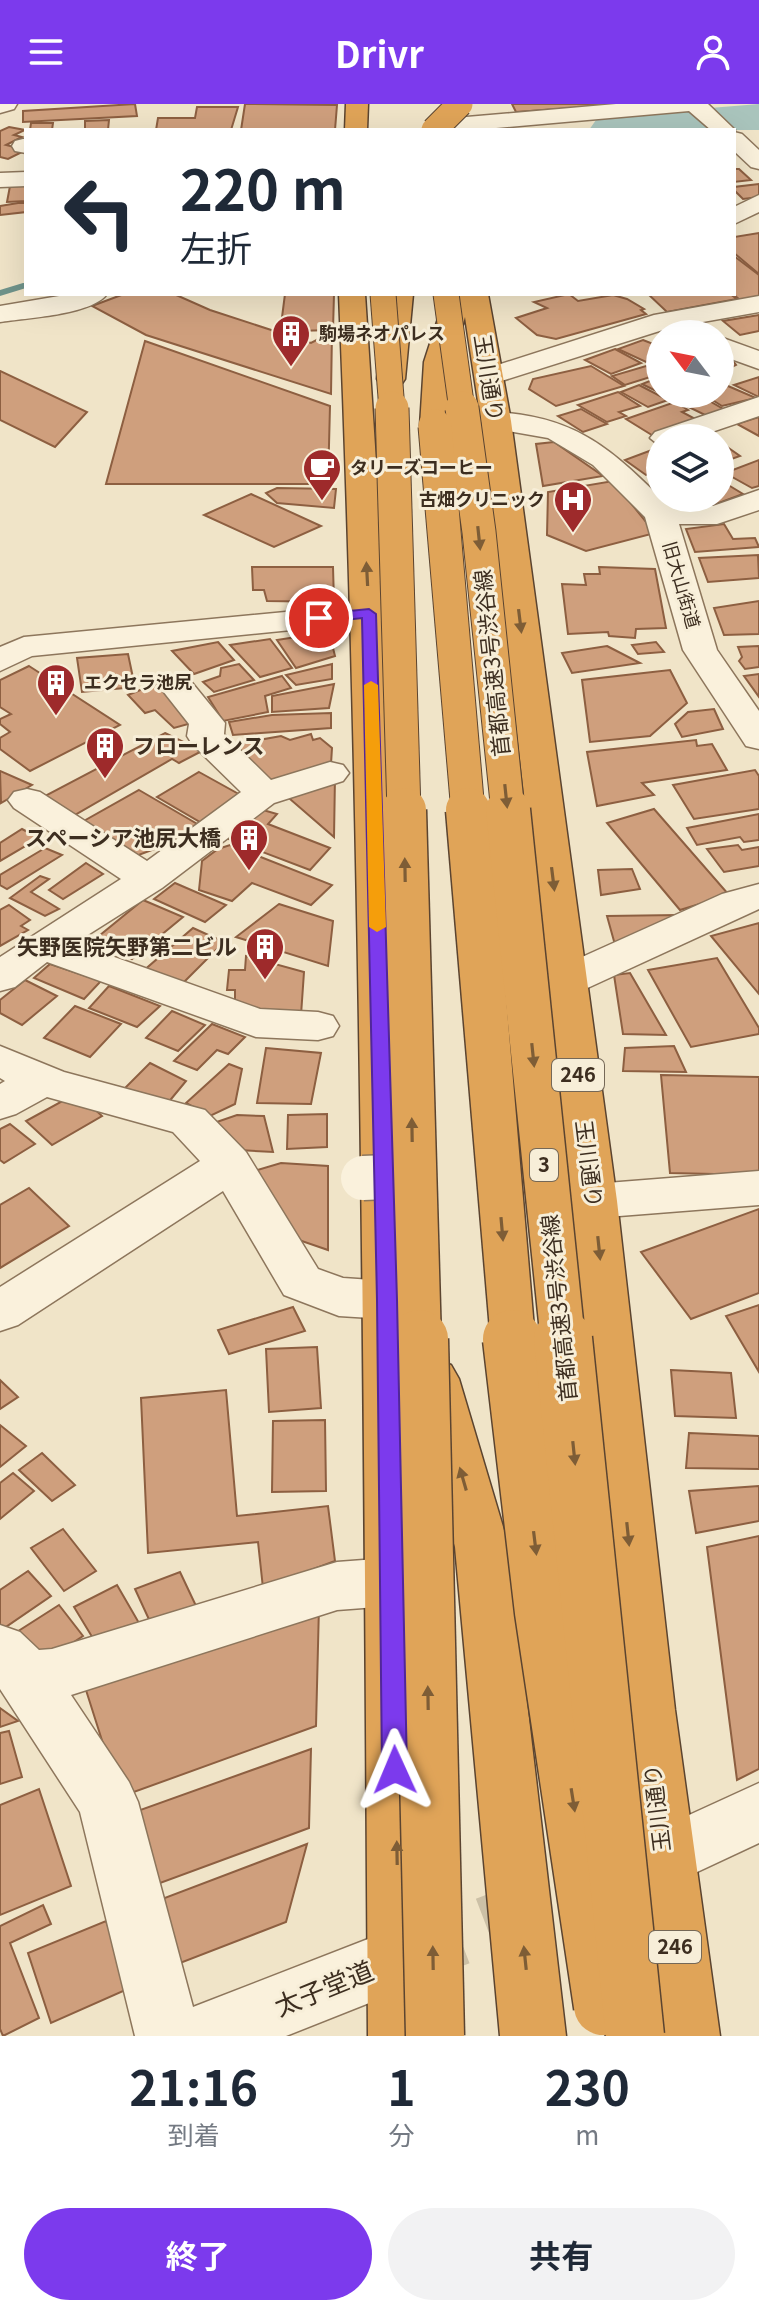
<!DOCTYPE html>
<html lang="ja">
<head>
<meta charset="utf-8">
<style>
  :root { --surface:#fff; --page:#f2f2f3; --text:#1f2937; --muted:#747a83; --accent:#7c3aed }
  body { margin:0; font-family:Georgia,"Noto Sans JP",serif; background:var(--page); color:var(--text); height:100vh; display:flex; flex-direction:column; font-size:30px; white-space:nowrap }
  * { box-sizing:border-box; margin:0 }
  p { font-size:26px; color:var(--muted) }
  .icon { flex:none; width:44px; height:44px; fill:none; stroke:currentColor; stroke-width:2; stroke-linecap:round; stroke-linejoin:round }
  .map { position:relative; height:1932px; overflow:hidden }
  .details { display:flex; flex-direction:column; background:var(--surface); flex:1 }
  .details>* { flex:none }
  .guide { position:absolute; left:24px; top:24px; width:712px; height:168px; border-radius:0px; box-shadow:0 8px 32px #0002; background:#fff; color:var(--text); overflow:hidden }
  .needle { width:52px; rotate:302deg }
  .buttons { position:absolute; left:646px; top:216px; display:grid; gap:16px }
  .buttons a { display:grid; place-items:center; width:88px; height:88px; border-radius:50%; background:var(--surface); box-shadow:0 8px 32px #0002; font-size:40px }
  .pin { position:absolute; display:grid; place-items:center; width:68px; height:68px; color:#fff; margin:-34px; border:4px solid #fff; border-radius:50%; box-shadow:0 2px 8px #0007 }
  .me { position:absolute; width:88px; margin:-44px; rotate:359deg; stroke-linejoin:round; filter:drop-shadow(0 0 6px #0008) }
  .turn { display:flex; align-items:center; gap:28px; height:168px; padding:0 24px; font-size:36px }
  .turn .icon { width:104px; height:104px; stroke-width:2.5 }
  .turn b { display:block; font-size:56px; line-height:68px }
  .eta { display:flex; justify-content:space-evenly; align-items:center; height:136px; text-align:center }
  .eta b { font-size:48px; font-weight:700; line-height:56px }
  .primary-button { display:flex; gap:16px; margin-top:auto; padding:16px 24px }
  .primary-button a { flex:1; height:92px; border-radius:48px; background:var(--accent); color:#fff; font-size:32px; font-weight:700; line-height:92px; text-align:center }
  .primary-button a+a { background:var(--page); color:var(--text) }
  header { display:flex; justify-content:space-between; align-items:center; height:104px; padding:0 24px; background:var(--accent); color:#fff; font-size:36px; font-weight:700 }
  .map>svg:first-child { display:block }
</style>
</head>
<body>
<header><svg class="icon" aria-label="menu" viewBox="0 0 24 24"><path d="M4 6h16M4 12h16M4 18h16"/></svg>Drivr<svg class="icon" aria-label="person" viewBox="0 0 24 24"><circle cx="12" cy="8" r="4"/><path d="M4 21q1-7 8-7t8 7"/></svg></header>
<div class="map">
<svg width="759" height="1932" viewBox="0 0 759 1932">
  <rect width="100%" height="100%" fill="#f0e4c8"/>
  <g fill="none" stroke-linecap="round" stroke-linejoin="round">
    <polygon fill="#6f938a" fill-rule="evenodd" points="23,179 26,179 26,184 0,192 0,186"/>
    <polygon fill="#a9c4bc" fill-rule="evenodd" points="759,0 759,26 589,26 596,16 612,12"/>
  </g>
  <g fill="#cf9f7d" stroke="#8d5f41" stroke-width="2">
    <polygon points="135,0 137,12 23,18 23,7"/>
    <polygon points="245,0 337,1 335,26 241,26"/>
    <polygon points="512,0 629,0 516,8"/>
    <polygon points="197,3 238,3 231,26 156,26 158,14 195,14"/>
    <polygon points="109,16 108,26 85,26 85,17"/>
    <polygon points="31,19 53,19 52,26 30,26"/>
    <polygon points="9,23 25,26 14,31 22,33 6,41 26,46 8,55 0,53 0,27"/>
    <polygon points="734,65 739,65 751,76 734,78"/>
    <polygon points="759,80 759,93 743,95 734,86 734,83"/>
    <polygon points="10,82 26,82 26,97 7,98"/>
    <polygon points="18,99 26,99 26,108 0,111 0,102"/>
    <polygon points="759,129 759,170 734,149 734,133"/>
    <polygon points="734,152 759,171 759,192 740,196 733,190"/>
    <polygon points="124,190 174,190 210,206 311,239 332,228 331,290 146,231 92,202"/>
    <polygon points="285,190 334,190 333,226 295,227 295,221 281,221"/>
    <polygon points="569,190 578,197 613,191 627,195 644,205 641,206 646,210 556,235 537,231 516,214 547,204 534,198"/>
    <polygon points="648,190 730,190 737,195 667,208"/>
    <polygon points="759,211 759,227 740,231 723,217"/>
    <polygon points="643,236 653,240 660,237 660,252 646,258 618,245"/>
    <polygon points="145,237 330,302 328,380 106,380"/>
    <polygon points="615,245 641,259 611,270 585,256"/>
    <polygon points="720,252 733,257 736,261 720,269"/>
    <polygon points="591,262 624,282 556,302 529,285 533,275"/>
    <polygon points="646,262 660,270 625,281 612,272"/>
    <polygon points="0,267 87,308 55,343 0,316"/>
    <polygon points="660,273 660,289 642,280"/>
    <polygon points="759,273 759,293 734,281"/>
    <polygon points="639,281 668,296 648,303 621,288"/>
    <polygon points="728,282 756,294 722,302 703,290 720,290 720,285"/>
    <polygon points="618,288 640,302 619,308 626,312 607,318 578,301"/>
    <polygon points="662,290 699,291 725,306 707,312"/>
    <polygon points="675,298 688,306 682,308 701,318 655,333 626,315"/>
    <polygon points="581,305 607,320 583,328 558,312"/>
    <polygon points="759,313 759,332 737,320"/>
    <polygon points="554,338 603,372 543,382 536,340"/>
    <polygon points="720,338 740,352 720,359"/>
    <polygon points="660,343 660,366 646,371 625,356"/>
    <polygon points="759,356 759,382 752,384 725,369"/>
    <polygon points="720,376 743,390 708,403 676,400 672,394 720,394"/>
    <polygon points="613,377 655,429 586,447 547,431 548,388"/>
    <polygon points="277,384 336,385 334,404 277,399 266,389"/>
    <polygon points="251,390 321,422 274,443 204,411"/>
    <polygon points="724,420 733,435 755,434 759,443 695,448 686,425"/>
    <polygon points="758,451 759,474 708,478 699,454"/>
    <polygon points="252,463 333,463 334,498 267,497 264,486 253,486"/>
    <polygon points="599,463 655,465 666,524 636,525 635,534 609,532 608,528 568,530 562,480 586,481 584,470 600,470"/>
    <polygon points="759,497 759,530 724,531 714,504"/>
    <polygon points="329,528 335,552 296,564 277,536"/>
    <polygon points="270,535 292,564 260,573 230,541"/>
    <polygon points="218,538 234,556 194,570 172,547"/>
    <polygon points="656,538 664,548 638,550 632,541"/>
    <polygon points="607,542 640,559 572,569 562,549"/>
    <polygon points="759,542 759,563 745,565 739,557 742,553 738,543"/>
    <polygon points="128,550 135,583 82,588 77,554"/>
    <polygon points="239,560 254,576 214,588 203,578 220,572 221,564"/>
    <polygon points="332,560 332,575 296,581 286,571"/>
    <polygon points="29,562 120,621 30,667 0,645 0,634 10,628 0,620 0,615 11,610 0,603 0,576"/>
    <polygon points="670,566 687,599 650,632 590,638 582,576"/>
    <polygon points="759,570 759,593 744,572"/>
    <polygon points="282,572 291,584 265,592 268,608 223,617 208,593"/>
    <polygon points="160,578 199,617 174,624 155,606 145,609 128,591"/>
    <polygon points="334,580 329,604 272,608 272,592"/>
    <polygon points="714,605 723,625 682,633 675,620 688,608"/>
    <polygon points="331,609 331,624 233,631 229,618 272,611"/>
    <polygon points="165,629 202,647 179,659 172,655 73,712 43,693"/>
    <polygon points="311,630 313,636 320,634 332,644 331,660 268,677 231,641 281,632 290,636"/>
    <polygon points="696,636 697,642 712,640 727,666 642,679 654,691 597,702 587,648"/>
    <polygon points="755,666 759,672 759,705 694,715 673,681"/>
    <polygon points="0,667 32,681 1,699"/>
    <polygon points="199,668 244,693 200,718 157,693"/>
    <polygon points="335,672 334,733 283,689"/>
    <polygon points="139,686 199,721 168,740 136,752 82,718"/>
    <polygon points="256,704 277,710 268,720 330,744 310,766 223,733"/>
    <polygon points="654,705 729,791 680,806 607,719"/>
    <polygon points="759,710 759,736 744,738 740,733 697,741 687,724"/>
    <polygon points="22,725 39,734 0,757 0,739"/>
    <polygon points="230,741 332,781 311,801 252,779 232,797 199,786 202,757 218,745"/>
    <polygon points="738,741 742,746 759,743 759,762 724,768 707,745"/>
    <polygon points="45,744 62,751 7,785 0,781 0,771"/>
    <polygon points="86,759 103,770 63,795 49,786"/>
    <polygon points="632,765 640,785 601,791 598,766"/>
    <polygon points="40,772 49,775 31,788 59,805 45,812 10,794"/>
    <polygon points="175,779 226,801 205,818 154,795"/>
    <polygon points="143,796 183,813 132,855 94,836"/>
    <polygon points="279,800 333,817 328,862 236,833"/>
    <polygon points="9,801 30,816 21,822 28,826 0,842 0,806"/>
    <polygon points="676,811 617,848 607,812"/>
    <polygon points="759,819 759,890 711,832"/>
    <polygon points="193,824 224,838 179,883 142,868"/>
    <polygon points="246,852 304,868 301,911 235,902 235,886 227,886 229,866 245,866"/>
    <polygon points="717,854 759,924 759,930 691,943 648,866"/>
    <polygon points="50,860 101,877 84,895 34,874"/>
    <polygon points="630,869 666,931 623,930 614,871"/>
    <polygon points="25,876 57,892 22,921 0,909 0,896"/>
    <polygon points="109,882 160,902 137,923 89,904"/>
    <polygon points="75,902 121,920 90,953 44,934"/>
    <polygon points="172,907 205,921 178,947 146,934"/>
    <polygon points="212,920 245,933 228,950 217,946 197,966 174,957"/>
    <polygon points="674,942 686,968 623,967 625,944"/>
    <polygon points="266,944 321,949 311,1000 257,999"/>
    <polygon points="150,959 186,977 167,1000 124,985"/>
    <polygon points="229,960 242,965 235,1000 210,1012 186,999"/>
    <polygon points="661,971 759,973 759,1071 670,1069"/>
    <polygon points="66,995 87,998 102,1012 52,1041 26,1017"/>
    <polygon points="327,1010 327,1043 287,1045 288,1011"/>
    <polygon points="237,1011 264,1012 273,1048 239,1046 211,1020"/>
    <polygon points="10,1020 35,1040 4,1059 0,1056 0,1025"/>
    <polygon points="281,1059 328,1062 328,1146 290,1133 254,1067"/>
    <polygon points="29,1084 69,1122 0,1164 0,1101"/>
    <polygon points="759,1105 759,1189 691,1215 641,1148"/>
    <polygon points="759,1201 759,1268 726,1212"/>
    <polygon points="293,1203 305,1227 229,1250 218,1226"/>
    <polygon points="317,1243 321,1304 269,1308 266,1245"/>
    <polygon points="671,1266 731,1269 736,1314 675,1312"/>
    <polygon points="0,1276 18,1293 0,1305"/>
    <polygon points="226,1286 237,1412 328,1402 335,1457 263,1484 258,1438 148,1449 141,1294"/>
    <polygon points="325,1316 326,1387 272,1388 273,1317"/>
    <polygon points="0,1321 26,1342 0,1363"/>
    <polygon points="689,1329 759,1332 759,1365 686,1364"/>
    <polygon points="42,1349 75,1381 52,1397 19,1366"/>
    <polygon points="13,1369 34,1387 0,1415 0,1379"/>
    <polygon points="759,1382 759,1417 696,1429 689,1387"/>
    <polygon points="63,1425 96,1467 64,1487 31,1444"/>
    <polygon points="759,1432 759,1665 737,1676 707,1443"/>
    <polygon points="28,1467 51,1492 0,1527 0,1486"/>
    <polygon points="180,1468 197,1504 152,1522 135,1485"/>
    <polygon points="117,1481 139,1519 97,1541 74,1503"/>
    <polygon points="59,1501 83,1532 33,1565 9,1533"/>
    <polygon points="319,1502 316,1622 120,1693 85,1583"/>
    <polygon points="0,1604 18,1617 0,1623"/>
    <polygon points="9,1627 22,1673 0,1680 0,1629"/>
    <polygon points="311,1645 309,1724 152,1782 129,1710"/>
    <polygon points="39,1685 71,1782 0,1811 0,1701"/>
    <polygon points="307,1740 286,1818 175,1861 154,1798"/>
    <polygon points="43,1801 51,1820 10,1839 39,1914 3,1932 0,1925 0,1822"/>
    <polygon points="106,1817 130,1884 51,1919 28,1849"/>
  </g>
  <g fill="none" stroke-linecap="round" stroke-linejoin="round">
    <polyline stroke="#ccc0a6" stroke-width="58" stroke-dasharray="58 29" stroke-linecap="butt" points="405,1853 614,1773"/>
    <defs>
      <g id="minor">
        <polygon points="0,0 17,0 14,5 0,9"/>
        <polygon points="616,0 708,0 735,26 711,26 689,7 474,26 448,26 444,21 455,14"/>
        <polygon points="734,28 742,30 759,46 759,65 751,63 734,47"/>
        <polygon points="23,35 26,35 26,49 15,47 12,42 15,37"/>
        <polygon points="26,68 26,82 0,83 0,69"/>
        <polygon points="759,91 759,108 734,120 734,103"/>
        <path d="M 71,190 L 107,190 C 92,211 25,214 0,218 L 0,202 Z"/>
        <polygon points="759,192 759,208 669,224 489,281 479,279 475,273 479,267 654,211"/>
        <polygon points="720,233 759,247 759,265 720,251"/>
        <polygon points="759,293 759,312 694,334 660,334 660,342 650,334 655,328"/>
        <path d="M 496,308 C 579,313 613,347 668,401 L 713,402 L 759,386 L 759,406 L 717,420 L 679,420 L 717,546 L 759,607 L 759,645 L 746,642 L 683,546 L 645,413 L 593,361 L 548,334 L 486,323 L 481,317 L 486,311 Z"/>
        <polygon points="369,500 381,503 386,510 381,517 32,552 0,567 0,543 24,533"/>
        <polygon points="177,571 189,575 225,619 224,630 271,676 330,658 343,661 349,669 343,677 274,699 162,784 75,839 260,905 318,908 333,912 339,922 333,932 318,936 256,933 47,858 15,883 0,887 0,853 121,775 14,704 8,696 14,688 27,685 40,688 147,757 241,688 192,640 187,632 189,620 159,582 165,575"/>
        <polygon points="759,780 759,805 581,887 566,891 551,887 545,877 551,867 722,790"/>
        <polygon points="0,942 64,968 205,1006 246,1048 318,1165 343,1174 387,1177 404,1183 412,1196 404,1209 387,1215 339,1212 284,1191 223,1087 18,1221 0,1227 0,1183 200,1057 173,1028 47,993 16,1010 0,1015 0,980 5,977 0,974"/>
        <polygon points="759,1067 759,1101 594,1114 577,1109 571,1097 577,1085 594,1080"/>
        <polygon points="390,1454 410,1461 418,1478 410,1495 390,1502 337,1506 71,1591 129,1678 138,1698 193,1903 399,1823 422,1832 431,1855 422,1878 286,1932 135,1932 80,1708 0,1585 0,1521 20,1528 39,1546 52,1545 337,1458"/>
        <polygon points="759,1679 759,1739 663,1784 641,1775 632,1754 641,1733"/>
      </g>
      <g id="highway">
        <polygon points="346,0 368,0 367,26 345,26"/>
        <path d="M 339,190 L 365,190 L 386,510 L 414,1263 L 433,1255 L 451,1261 L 459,1275 L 509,1443 L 566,1932 L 500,1932 L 455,1443 L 415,1301 L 434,1932 L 368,1932 C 364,1351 363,770 339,190 Z"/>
        <polygon points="387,190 413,190 405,275 401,281 391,283 381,281 377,275"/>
        <polygon points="446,190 488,190 511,317 617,1097 675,1606 720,1932 654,1932 617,1606 571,1097 481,317 465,213 452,258 450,322 445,328 435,331 425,328 420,322 424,258"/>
      </g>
    </defs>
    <use href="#minor" stroke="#8d765c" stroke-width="3"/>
    <use href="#highway" stroke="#5b4430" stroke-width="3"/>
    <use href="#minor" fill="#faf1dc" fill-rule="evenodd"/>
    <use href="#highway" fill="#e0a458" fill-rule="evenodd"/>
    <defs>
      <polyline id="minor-bridge" points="363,1074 413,1072"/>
      <g id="highway-bridge-far3">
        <polyline points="434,26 460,0"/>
        <polyline points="383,190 392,306"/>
        <polyline points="446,190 462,306"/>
      </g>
      <g id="highway-bridge-far2">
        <polyline points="392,304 404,708"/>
        <polyline points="462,304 479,428 508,708"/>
        <polyline points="435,322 468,708"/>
      </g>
      <g id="highway-bridge-far1">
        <polyline points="404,706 419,1237"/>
        <polyline points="468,706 513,1237"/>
        <polyline points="508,706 563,1237"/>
      </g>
      <g id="highway-bridge">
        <polyline points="419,1235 435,1932"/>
        <polyline points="512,1235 544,1508 603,1902"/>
        <polyline points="563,1235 635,1932"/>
      </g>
    </defs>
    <use href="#minor-bridge" stroke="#8d765c" stroke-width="47" stroke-linecap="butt"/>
    <use href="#highway-bridge-far3" stroke="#5b4430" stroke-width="27" stroke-linecap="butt"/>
    <use href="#highway-bridge-far2" stroke="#5b4430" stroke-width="35" stroke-linecap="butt"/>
    <use href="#highway-bridge-far1" stroke="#5b4430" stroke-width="47" stroke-linecap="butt"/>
    <use href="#highway-bridge" stroke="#5b4430" stroke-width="61" stroke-linecap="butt"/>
    <use href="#minor-bridge" stroke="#faf1dc" stroke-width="44"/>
    <use href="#highway-bridge-far3" stroke="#e0a458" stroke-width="25"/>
    <use href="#highway-bridge-far2" stroke="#e0a458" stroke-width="33"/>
    <use href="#highway-bridge-far1" stroke="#e0a458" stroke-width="44"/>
    <use href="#highway-bridge" stroke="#e0a458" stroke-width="58"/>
  </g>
  <defs><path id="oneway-solid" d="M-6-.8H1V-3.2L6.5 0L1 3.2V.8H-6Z" transform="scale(2)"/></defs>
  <g fill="#7e5d36">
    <use href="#oneway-solid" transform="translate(479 434) rotate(84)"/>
    <use href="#oneway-solid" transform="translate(367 470) rotate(-93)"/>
    <use href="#oneway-solid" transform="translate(520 517) rotate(83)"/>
    <use href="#oneway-solid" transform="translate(506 692) rotate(84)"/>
    <use href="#oneway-solid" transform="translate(405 766) rotate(-91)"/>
    <use href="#oneway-solid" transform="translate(553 775) rotate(83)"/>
    <use href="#oneway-solid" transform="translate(533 951) rotate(84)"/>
    <use href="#oneway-solid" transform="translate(412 1026) rotate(-91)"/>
    <use href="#oneway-solid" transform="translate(502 1125) rotate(85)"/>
    <use href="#oneway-solid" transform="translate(599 1144) rotate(84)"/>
    <use href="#oneway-solid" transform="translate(574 1349) rotate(84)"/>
    <use href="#oneway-solid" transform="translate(463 1375) rotate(-106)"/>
    <use href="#oneway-solid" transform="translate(628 1430) rotate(84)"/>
    <use href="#oneway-solid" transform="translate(535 1439) rotate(83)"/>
    <use href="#oneway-solid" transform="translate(428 1594) rotate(-91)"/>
    <use href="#oneway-solid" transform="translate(573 1696) rotate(81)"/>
    <use href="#oneway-solid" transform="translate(397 1749) rotate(-91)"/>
    <use href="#oneway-solid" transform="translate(433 1854) rotate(-91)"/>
    <use href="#oneway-solid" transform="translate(525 1854) rotate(-96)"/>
  </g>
  <polygon fill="#7c3aed" stroke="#51269a" stroke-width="2" points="369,505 376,510 397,1196 407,1666 403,1674 395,1677 386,1674 382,1666 377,1196 362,514 319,519 312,514 319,510"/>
  <polygon fill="#f59e0b" points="371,577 378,581 386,823 377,828 369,823 364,581"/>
  <defs>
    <symbol id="building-pin" viewBox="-11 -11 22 30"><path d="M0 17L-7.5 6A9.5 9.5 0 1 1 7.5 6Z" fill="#9e2a2b" stroke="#f7eed8"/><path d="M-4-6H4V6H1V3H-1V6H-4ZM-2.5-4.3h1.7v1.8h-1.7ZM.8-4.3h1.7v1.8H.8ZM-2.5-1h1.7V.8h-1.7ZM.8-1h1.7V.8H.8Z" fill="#fff"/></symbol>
    <symbol id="cafe-pin" viewBox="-11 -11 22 30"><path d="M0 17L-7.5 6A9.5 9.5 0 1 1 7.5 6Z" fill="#9e2a2b" stroke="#f7eed8"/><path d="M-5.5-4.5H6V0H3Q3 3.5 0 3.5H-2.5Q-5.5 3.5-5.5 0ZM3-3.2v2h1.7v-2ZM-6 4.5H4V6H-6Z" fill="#fff"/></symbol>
    <symbol id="hospital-pin" viewBox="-11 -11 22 30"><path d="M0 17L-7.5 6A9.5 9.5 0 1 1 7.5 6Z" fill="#9e2a2b" stroke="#f7eed8"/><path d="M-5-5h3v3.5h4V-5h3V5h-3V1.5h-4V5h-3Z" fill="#fff"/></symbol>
  </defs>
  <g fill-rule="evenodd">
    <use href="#building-pin" x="269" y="208" width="44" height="60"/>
    <use href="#cafe-pin" x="300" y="342" width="44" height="60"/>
    <use href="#hospital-pin" x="551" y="374" width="44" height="60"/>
    <use href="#building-pin" x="34" y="557" width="44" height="60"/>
    <use href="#building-pin" x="83" y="620" width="44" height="60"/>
    <use href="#building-pin" x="227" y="712" width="44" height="60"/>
    <use href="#building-pin" x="243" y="821" width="44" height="60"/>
  </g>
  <g text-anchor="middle" stroke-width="6" stroke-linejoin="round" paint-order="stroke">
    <g font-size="18" font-weight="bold" fill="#3d2e20" stroke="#f7eed8" text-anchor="start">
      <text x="319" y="236">駒場ネオパレス</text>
      <text x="350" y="370">タリーズコーヒー</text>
      <text x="545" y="402" text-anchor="end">古畑クリニック</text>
      <text x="84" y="585">エクセラ池尻</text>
    </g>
    <g font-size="18" fill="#3d2e20" stroke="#f7eed8">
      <text transform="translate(681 481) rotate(74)" y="6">旧大山街道</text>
    </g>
    <g fill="#f7eed8" stroke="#756857" stroke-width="2">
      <rect x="552" y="955" width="52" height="32" rx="6"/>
      <rect x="530" y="1045" width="28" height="32" rx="6"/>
      <rect x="649" y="1827" width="52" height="32" rx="6"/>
    </g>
    <g font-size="20" font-weight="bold" fill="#3d2e20">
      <text x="578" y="978">246</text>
      <text x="544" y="1068">3</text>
      <text x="675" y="1850">246</text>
    </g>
    <g font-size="22" fill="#3d2e20" stroke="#f7eed8">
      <text transform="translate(489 274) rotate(81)" y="8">玉川通り</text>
      <text transform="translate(492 559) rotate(-96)" y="8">首都高速3号渋谷線</text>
      <text transform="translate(589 1060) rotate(83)" y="8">玉川通り</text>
      <text transform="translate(559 1204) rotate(-96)" y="8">首都高速3号渋谷線</text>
      <text transform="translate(657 1704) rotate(-97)" y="8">玉川通り</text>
    </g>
    <g font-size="22" font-weight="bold" fill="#3d2e20" stroke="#f7eed8" text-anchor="end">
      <text x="133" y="650" text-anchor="start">フローレンス</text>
      <text x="221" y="742">スペーシア池尻大橋</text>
      <text x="237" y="851">矢野医院矢野第二ビル</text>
    </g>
    <g font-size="26" fill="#3d2e20" stroke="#f7eed8">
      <text transform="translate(324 1885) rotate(-22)" y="9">太子堂道</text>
    </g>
  </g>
</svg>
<div class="buttons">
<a><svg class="needle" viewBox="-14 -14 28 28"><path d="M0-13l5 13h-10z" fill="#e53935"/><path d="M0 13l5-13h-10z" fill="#747a83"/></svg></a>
<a><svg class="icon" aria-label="layers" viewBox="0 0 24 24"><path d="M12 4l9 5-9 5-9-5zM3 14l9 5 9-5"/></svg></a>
</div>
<div class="pin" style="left:319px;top:514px;background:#d93025"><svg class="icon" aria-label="arrive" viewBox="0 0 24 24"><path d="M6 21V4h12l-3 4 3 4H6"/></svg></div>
<svg class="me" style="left:395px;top:1666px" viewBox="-20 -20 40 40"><path d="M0-17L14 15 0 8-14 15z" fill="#7c3aed" stroke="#fff" stroke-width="4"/></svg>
<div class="guide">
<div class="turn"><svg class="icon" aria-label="left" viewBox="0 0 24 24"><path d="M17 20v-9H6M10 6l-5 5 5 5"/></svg><div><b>220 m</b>左折</div></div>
</div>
</div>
<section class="details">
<div class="eta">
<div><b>21:16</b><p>到着</p></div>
<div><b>1</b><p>分</p></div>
<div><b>230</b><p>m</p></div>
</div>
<div class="primary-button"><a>終了</a><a>共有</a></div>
</section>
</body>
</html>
